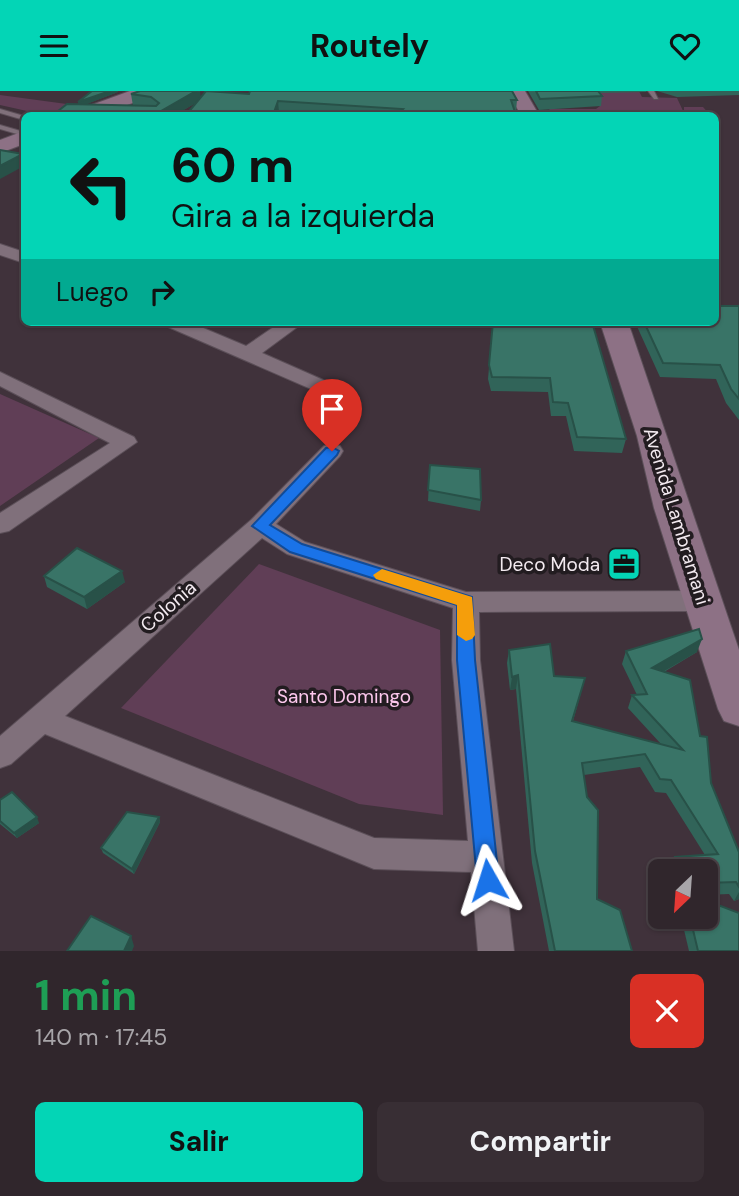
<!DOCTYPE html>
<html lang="es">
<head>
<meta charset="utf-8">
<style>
  :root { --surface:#30262c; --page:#382e34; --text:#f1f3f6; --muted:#a8a5a9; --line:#4b4348; --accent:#03d5b6 }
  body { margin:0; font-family:"DM Sans",sans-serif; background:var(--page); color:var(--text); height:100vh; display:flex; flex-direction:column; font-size:26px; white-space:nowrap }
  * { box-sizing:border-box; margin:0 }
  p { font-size:23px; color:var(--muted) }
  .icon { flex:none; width:38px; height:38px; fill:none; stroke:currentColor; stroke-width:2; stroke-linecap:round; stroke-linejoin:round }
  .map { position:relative; height:860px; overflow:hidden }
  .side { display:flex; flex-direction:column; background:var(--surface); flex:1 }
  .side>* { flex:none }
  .banner { position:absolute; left:21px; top:21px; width:698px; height:214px; border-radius:10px; box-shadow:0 2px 5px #0004,0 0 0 2px var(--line); background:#03d5b6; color:#111; overflow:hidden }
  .needle { width:46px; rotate:205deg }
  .fabs { position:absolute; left:648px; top:768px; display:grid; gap:14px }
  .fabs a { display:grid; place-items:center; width:70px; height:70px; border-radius:10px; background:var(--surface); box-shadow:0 2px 5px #0004,0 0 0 2px var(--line); font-size:35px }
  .pin { position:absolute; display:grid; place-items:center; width:60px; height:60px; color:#fff; margin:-72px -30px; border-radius:50% 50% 50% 0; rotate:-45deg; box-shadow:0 0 7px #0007 }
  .pin .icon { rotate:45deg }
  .me { position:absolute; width:77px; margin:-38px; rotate:354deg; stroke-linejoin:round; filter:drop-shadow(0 0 5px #0008) }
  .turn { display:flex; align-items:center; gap:24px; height:147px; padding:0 35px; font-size:32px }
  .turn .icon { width:91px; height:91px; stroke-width:2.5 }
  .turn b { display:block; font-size:49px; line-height:60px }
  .then { display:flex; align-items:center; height:66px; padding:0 35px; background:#0003; gap:14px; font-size:26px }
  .round { display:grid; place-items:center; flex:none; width:74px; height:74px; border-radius:10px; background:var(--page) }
  .summary { display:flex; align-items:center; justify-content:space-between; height:119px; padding:0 35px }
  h1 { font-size:42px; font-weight:700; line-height:52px; color:#1e9e55 }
  .primary-button { display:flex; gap:14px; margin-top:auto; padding:14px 35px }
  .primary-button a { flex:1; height:80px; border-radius:10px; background:var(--accent); color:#111; font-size:28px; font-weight:700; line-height:80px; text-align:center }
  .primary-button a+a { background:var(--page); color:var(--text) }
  header { display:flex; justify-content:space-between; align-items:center; height:91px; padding:0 35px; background:var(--accent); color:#111; font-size:32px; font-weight:700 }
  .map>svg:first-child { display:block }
</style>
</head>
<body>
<header><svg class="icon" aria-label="menu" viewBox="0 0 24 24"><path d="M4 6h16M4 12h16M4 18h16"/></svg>Routely<svg class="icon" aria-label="heart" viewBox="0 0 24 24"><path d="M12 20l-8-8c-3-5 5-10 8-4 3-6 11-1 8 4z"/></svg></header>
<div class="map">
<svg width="739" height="860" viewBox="0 0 739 860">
  <rect width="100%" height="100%" fill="#40323b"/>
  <g fill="#603e56">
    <polygon points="607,0 639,0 642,6 677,7 684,22 684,16 703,16 710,24 553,24 549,18 596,18 600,15 594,8 563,9"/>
    <polygon points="0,4 74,14 45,24 0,14"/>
    <polygon points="0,303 99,347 0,415"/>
    <polygon points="259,473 440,539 443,724 359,713 121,617"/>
  </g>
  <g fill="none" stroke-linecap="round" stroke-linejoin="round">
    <defs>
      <g id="lane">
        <polygon points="648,0 654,0 658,8 654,8"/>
        <polygon points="0,18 24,25 24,29 0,22"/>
        <polygon points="0,34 24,41 24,45 0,38"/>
      </g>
      <g id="street">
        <polygon points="0,153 24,161 24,172 0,164"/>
        <polygon points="163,231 189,231 246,255 281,231 304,231 262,262 355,303 359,307 348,313 341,311 166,235"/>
        <polygon points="0,281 134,346 137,351 9,440 0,442 0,422 110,352 0,295"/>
        <path d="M 332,353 L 340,355 L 343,360 L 340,365 L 276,433 L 305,451 L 466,501 L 702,500 L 711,503 L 715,510 L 711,517 L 702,520 L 479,521 L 480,569 L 514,860 L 478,860 L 471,781 L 374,778 L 45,643 L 11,673 L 0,677 L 0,645 L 251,429 L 324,355 ZM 262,447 L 287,463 L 453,517 L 452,569 L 468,750 L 374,747 L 65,625 Z"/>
      </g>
      <g id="secondary">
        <polygon points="130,0 157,0 155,4 99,24 72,24 75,20"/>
        <polygon points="507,0 525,0 539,24 521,24"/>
        <polygon points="24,40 24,53 0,62 0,49"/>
        <polygon points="600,231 628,231 739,559 739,635 724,630 718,618 654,417 637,345"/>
      </g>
    </defs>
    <use href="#lane" stroke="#5b4f58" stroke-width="2"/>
    <use href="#street" stroke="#5b4f58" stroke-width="2"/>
    <use href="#secondary" stroke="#5b4f58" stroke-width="2"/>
    <use href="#lane" fill="#80707b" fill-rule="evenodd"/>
    <use href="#street" fill="#80707b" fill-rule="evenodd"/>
    <use href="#secondary" fill="#8d7185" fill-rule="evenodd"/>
  </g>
  <g fill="#316459">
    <polygon points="528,0 647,0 646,1 600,2 602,5 601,15 539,19"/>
    <polygon points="657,0 739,0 739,4 677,6"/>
    <polygon points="118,1 86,13 133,15 131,3 201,7 249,3 517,9 516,20 514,20 516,24 336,24 279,21 197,11 175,24 53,24 79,13 78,11"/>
    <polygon points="739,215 739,329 726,312 716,288 660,286 635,231 716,231"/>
    <polygon points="493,231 626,348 622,362 574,360 566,325 551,325 548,301 491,300 488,288"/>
    <polygon points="430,374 481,409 480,420 428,410"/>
    <polygon points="44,485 125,491 87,518 47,496"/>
    <polygon points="509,559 554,585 585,587 573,630 661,653 628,617 632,604 637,604 622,573 626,560 697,561 664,581 700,645 711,692 739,761 739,808 734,810 729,803 705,804 705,780 670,780 670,779 675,766 705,764 666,702 655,701 640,676 584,684 597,808 632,860 549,860 532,772 516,598 510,599 507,572"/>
    <polygon points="0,709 39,732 17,747 0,733"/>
    <polygon points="159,726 160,731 134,783 103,762 101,757"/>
    <polygon points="681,826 705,826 739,860 689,860"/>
  </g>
  <g fill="#285148">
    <polygon points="110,0 118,0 118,1 79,16 78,11"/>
    <polygon points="196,0 200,0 201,9 175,24 154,24"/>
    <polygon points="278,10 279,21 277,24 273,24"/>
    <polygon points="23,63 24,75 0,88 0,75"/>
    <polygon points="122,480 125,491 87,518 84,506"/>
    <polygon points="702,548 697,561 647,590 652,577"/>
    <polygon points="518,584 516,598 510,599 512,586"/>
    <polygon points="37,726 39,732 17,747 14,742"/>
    <polygon points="159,726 160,731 134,783 132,778"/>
    <polygon points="739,801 739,808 734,810"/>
    <polygon points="131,845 134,855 132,860 124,860"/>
  </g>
  <g fill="#397467" stroke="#285148" stroke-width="2">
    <polygon points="92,0 110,0 78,11"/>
    <polygon points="140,0 196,0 154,24 53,24 67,13 156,15 159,12 151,6 131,3"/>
    <polygon points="206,0 249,3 250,0 512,0 517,9 511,9 516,24 397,24 403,18 278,10 273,24 186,24"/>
    <polygon points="536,0 598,0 602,5 540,8"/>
    <polygon points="0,59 23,63 0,75"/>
    <polygon points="716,215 739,215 739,308 731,298 720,274 663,272 644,231 716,231"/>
    <polygon points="493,231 592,231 626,348 577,346 568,312 553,311 550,287 492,286 489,274"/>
    <polygon points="430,374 480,378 481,409 428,399"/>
    <polygon points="77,457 122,480 84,506 44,485"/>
    <polygon points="699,538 702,548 652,577 690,589 700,645 707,646 711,692 739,761 739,796 736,791 705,792 705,780 679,780 675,766 718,763 671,689 660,688 645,663 582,672 587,706 598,719 597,808 620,819 632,860 555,860 535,760 518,584 512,586 509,559 550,553 554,585 585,587 572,630 683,659 632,604 647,603 626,560"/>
    <polygon points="12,701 37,726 14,742 0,730 0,709"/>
    <polygon points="127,721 159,726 132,778 101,757"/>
    <polygon points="705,809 739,822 739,860 698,860 690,826 705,826"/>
    <polygon points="91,825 131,845 124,860 67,860"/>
  </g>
  <polygon fill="#1a73e8" stroke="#114b97" stroke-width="2" points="332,356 339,360 337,364 270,434 302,453 472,506 475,569 499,789 496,797 488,800 480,797 477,789 457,569 457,514 290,461 252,435 326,357"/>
  <polygon fill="#f59e0b" points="382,478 472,506 475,544 472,548 466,550 457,544 457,514 376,488 373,484"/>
  <defs>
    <symbol id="office-square" viewBox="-11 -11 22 22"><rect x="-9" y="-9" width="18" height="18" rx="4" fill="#03d5b6" stroke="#221c20"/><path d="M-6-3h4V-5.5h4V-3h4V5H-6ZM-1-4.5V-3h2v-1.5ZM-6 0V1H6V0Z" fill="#111"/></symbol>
  </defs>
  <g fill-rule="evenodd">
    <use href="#office-square" x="605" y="454" width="38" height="38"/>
  </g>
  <g text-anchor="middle" stroke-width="7" stroke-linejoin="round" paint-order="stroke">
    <g font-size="19" fill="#f3eaf0" stroke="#221c20">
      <text transform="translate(677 425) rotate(73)" y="7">Avenida Lambramani</text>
      <text transform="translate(168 515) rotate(-41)" y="7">Colonia</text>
    </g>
    <g font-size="19" fill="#f3eaf0" stroke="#221c20" text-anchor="end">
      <text x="600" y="480">Deco Moda</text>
    </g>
    <g font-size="19" fill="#fdc8ed" stroke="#221c20">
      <text x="344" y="612">Santo Domingo</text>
    </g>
  </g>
</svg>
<div class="fabs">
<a><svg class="needle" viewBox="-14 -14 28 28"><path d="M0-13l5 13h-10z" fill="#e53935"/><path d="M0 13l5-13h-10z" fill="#a8a5a9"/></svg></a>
</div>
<div class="pin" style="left:332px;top:360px;background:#d93025"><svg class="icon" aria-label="arrive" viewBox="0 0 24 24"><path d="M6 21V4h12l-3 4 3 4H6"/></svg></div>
<svg class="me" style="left:488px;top:789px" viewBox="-20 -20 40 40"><path d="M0-17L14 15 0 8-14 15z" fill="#1a73e8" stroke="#fff" stroke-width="4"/></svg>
<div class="banner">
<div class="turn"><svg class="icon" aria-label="left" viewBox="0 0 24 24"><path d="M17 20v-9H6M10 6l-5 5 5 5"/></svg><div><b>60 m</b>Gira a la izquierda</div></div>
<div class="then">Luego<svg class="icon" aria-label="right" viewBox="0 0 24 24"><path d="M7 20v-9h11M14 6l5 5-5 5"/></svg></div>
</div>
</div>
<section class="side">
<div class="summary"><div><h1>1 min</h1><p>140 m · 17:45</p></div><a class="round" style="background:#d93025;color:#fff"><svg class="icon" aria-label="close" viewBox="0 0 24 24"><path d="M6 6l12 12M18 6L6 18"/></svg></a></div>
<div class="primary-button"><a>Salir</a><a>Compartir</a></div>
</section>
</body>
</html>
